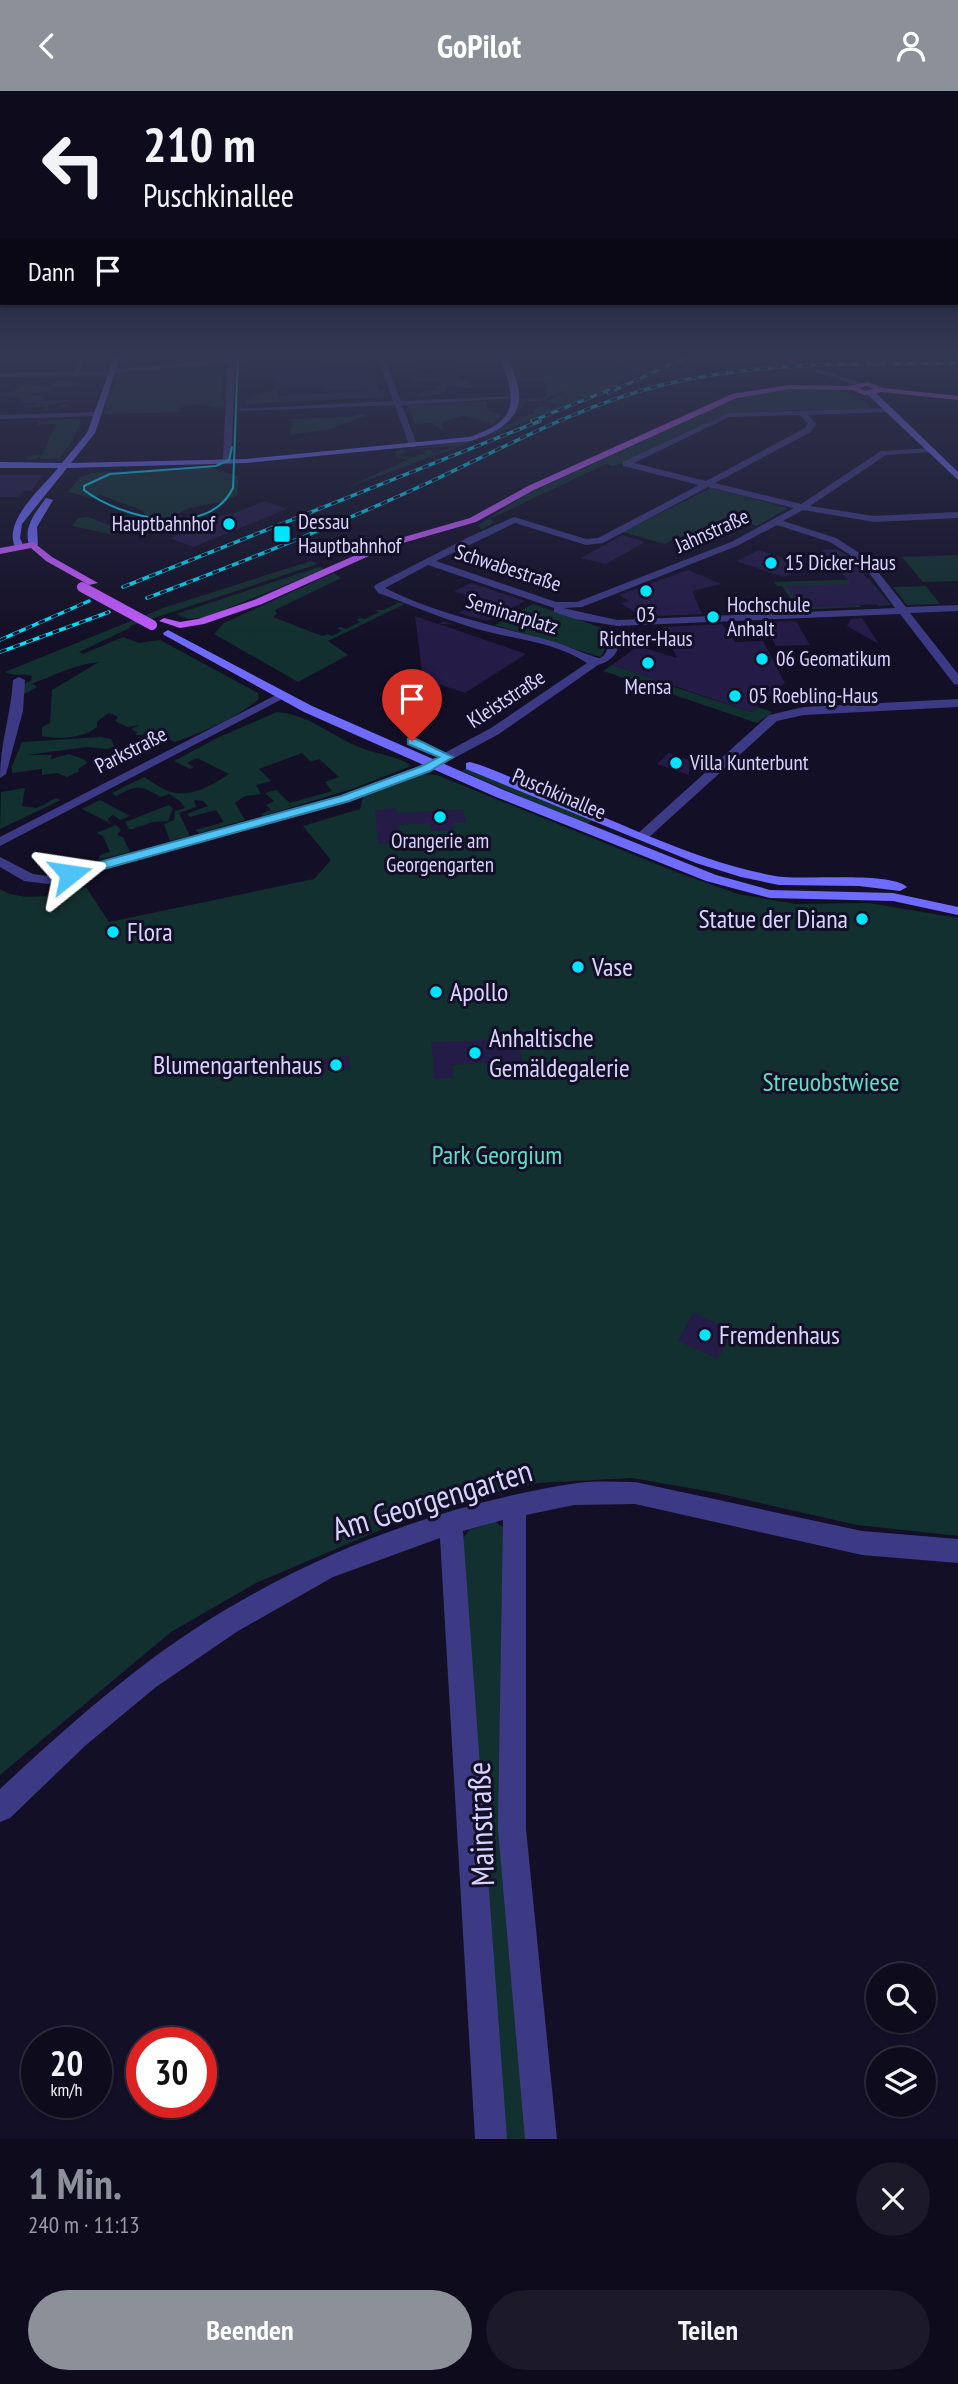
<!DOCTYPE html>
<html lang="de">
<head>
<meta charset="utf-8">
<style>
  :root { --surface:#0e0b1c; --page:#1c1929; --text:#f1f3f6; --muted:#9b9ba3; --line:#2e2b3b; --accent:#8c9099 }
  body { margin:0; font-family:"PT Sans Narrow",sans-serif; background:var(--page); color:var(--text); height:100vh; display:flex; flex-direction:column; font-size:26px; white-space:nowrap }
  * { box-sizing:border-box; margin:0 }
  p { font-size:23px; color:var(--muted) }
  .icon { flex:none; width:38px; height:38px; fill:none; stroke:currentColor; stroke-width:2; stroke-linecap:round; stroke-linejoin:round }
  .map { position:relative; height:2048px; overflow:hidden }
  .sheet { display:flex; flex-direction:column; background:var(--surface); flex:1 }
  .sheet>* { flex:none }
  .hud { position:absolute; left:0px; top:0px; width:959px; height:214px; box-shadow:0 2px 5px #0004,0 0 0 2px var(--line); background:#0e0b1c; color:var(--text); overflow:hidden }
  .tools { position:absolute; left:866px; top:1872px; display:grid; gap:14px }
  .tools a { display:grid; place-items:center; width:70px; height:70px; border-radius:50%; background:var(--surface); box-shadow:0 2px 5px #0004,0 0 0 2px var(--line); font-size:35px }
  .speed { position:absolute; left:21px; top:1936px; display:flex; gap:14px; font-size:35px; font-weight:700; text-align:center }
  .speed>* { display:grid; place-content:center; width:91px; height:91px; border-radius:50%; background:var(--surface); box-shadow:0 2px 5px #0004,0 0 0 2px var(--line); line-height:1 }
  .speed small { font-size:18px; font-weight:400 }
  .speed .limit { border:10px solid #d22; background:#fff; color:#111 }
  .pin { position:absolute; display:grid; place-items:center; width:60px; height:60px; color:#fff; margin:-72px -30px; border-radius:50% 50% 50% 0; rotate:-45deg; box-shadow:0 0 7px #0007 }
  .pin .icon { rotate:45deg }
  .me { position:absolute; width:77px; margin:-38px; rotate:75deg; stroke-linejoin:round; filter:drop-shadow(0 0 5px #0008) }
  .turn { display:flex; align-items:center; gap:24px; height:147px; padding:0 28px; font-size:32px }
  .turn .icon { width:91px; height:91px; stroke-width:2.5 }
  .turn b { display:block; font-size:49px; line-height:60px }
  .then { display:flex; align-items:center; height:66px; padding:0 28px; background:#0003; gap:14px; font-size:26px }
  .round { display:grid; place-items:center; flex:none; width:74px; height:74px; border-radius:37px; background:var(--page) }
  .summary { display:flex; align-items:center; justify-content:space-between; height:119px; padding:0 28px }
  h1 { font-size:42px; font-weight:700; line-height:52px; color:var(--accent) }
  .cta { display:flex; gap:14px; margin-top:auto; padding:14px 28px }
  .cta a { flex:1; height:80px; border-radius:42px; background:var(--accent); color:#fff; font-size:28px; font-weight:700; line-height:80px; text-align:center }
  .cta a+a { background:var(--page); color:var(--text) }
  header { display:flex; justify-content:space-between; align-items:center; height:91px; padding:0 28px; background:var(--accent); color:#fff; font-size:32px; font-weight:700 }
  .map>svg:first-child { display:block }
</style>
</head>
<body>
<header><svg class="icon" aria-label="back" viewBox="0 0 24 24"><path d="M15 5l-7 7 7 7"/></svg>GoPilot<svg class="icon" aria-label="person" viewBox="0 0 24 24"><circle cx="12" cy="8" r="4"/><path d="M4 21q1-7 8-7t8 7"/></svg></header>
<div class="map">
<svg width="958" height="2048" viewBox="0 0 958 2048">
  <rect width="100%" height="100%" fill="#130f26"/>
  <g fill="#12302f">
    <polygon points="332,264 372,264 375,275 323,276 324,283 247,286 249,272 252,271"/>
    <polygon points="506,264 638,264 591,289 644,264 682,264 553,321 341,399 407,369 394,364 398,359 406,359 399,364 408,368 426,362 422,360 431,359 434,362 457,355 410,358 479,348 531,323 538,324 533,321 539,315 551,318 561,314 550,311 543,312 572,297 540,310 529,310 511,327 522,308 545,306 547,292 516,290"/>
    <polygon points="707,264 746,264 776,271 718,274 700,268"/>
    <path d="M 433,270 L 434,273 L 450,270 L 455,279 L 452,281 L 456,281 L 460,288 L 468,288 L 473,297 L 443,295 L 448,297 L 442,303 L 418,306 L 416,303 L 438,298 L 436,296 L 415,295 L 442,295 L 440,290 L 412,290 L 410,285 C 424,284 431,283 448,280 L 445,277 L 414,278 L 420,274 L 418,271 Z"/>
    <polygon points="227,272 223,273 222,305 225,315 221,317 197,313 181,316 179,319 182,321 104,323 107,302 111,302 117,286 121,283"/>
    <polygon points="61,289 81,293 79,296 51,296 47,301 20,303 44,304 42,310 76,309 48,314 48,318 59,317 62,313 69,314 61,318 37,320 46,318 44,315 24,317 25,314 34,314 36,311 25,313 20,307 0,305 0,301 13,301 24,293 49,296 50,293"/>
    <polygon points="277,298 279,305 384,299 387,306 247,313 247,307"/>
    <path d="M 785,298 C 819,298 847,292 873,318 L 793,319 L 725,323 L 630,370 L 613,375 L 606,373 L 490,428 L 494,431 L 482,439 L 478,434 L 527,403 L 713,318 L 746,305 Z"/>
    <polygon points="487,310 487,319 502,324 493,332 463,325 441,331 444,340 431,332 415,333 407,314"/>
    <polygon points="363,323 368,326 359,327 331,338 289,344 293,330 290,328 348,326"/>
    <polygon points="78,328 81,329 74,347 60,367 40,368 41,366 38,366 37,368 27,369 28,365 42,364 56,333 42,333 36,337 39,330"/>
    <path d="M 208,376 L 238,385 L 238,404 C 219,417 182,410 173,430 L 151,427 L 139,418 L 100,404 L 92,407 L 67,401 L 81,386 L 92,382 Z"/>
    <polygon points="711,397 788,417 757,435 728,426 664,453 623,441"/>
    <polygon points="88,426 125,440 126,441 114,444 72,435 78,427"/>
    <polygon points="958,464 958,490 923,491 902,466"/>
    <path d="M 311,470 L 318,473 L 130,535 L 130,537 L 79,561 L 83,563 L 123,546 L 139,552 L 160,549 L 258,602 L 259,608 C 236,627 203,641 175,651 L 150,639 L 142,644 L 136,644 L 137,641 L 131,638 L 140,634 L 127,636 L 115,630 L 118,626 L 109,622 L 97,631 L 97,636 C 84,647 58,649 42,645 L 42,636 L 50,632 L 52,599 L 99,571 C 75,573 54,585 31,593 L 36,595 L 36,597 L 22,604 L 23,593 L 31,590 L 32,585 C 22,582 15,586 5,581 L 163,517 Z"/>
    <polygon points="319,476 325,478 206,526 188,528 176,523"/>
    <polygon points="334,482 341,487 275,519 277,523 273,526 322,545 327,543 332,545 342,540 337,537 341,536 346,538 360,531 356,529 360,527 365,528 379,521 375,519 383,519 398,512 394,510 405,513 328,550 348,564 298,591 214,543 224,532"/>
    <polygon points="869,488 891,514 878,515 874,510 857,511 861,516 798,519 782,495 777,495 774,491"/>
    <polygon points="926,495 940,513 907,514 893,496"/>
    <polygon points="533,513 608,539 607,553 601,566 495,534"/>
    <polygon points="612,574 657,589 679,584 668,594 751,621 757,616 773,621 757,632 603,580"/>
    <path d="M 277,621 C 310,623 336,649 367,659 C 381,664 401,666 411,675 L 352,698 L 263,725 L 261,723 L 271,719 L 266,714 L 274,710 L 265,702 L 276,699 L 290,712 L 332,700 L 325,691 L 339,686 L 319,668 L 311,671 L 302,662 L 259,678 L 271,690 L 256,694 L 261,703 L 245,705 L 235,712 L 245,729 L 199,742 L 195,739 L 224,731 L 216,719 L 190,726 L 187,723 L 189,722 L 208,715 L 203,710 L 194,709 L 196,716 L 179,722 L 190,745 L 170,750 L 164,733 L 174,729 L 175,720 L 185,717 L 180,710 L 169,703 L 161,706 C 141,695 139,693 116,705 L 112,702 L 144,686 C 153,691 165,701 175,702 C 194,705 214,693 229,683 L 197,667 L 187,672 L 194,676 L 190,678 L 174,670 L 217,647 Z"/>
    <polygon points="101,646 111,648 114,655 108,658 86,656 27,664 52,664 51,668 69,663 85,669 87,672 78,678 79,680 67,686 57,682 42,684 42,678 12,682 12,675 22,651"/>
    <polygon points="466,677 593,729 587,734 462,680"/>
    <path d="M 417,683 L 437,684 L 676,781 L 738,803 L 796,813 L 869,812 L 958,827 L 958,1445 L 857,1434 L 712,1401 L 632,1387 L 538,1392 L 432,1417 L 256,1492 L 171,1541 L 0,1684 L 0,798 C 25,813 60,803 86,796 L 109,831 L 314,788 L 331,769 L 303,735 L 360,718 L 364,702 Z"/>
    <polygon points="25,697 22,715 37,717 56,707 61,709 0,738 1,701"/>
    <polygon points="100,709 130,725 120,729 113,724 107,728 112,733 82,718"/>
    <polygon points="169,714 173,718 168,730 153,731 132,738 129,738 125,731"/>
    <polygon points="116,734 121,739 117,744 123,746 130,761 98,769 100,764 110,761 103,745 96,742"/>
    <polygon points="495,1431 503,1436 506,1447 530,2048 496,2048 462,1449 469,1439"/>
  </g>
  <g fill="#241b47">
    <polygon points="361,264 372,264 380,307 366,308 365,299 325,300 325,296 276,298 275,285 324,283 323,279 363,279"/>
    <polygon points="0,384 43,384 31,400 23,400 18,406 0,406"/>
    <polygon points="265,410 287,418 193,456 170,447 223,424 232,423"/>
    <polygon points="623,444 645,451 606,473 581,467"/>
    <polygon points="836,458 849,466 889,513 800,517 786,495 851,493 822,459"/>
    <polygon points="759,459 806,475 784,486 736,470"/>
    <polygon points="688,479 721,493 692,500 702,523 658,525 647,520 635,522 621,512 629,510 619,504"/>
    <polygon points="471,492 525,510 487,530 458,522 481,510 454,500"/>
    <polygon points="415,525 438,533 444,530 452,533 439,533 526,563 465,602 423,588"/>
    <polygon points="862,527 879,553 847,535 851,528"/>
    <polygon points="796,530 810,554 776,555 763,531"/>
    <polygon points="722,533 735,551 763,550 785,592 751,621 612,574 638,555 677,567 663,536"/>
    <polygon points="132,653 148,661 115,678 101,670"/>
    <polygon points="669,662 690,669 689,684 657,673"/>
    <polygon points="396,717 397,722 463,718 466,731 453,732 454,739 431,740 430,732 398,734 400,752 378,753 375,719"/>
    <polygon points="516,944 523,972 520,972 522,982 503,983 502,971 452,974 453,987 435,988 431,951 497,949 497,946"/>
    <polygon points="349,965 350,978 330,980 314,975 329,967"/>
    <polygon points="693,1222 732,1239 718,1268 678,1250"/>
  </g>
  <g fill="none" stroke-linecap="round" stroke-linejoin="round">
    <g fill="#3d3a85" fill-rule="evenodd">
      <polygon points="78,264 84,264 80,281 109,281 112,278 232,268 234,264 240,264 239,267 302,264 238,271 235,280 231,371 227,373 223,371 227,280 231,272 114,282 111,285 0,286 0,282 73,281"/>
      <polygon points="377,264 383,264 401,310 516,305 520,307 402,314 417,354 413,356 409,354 395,314 241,320 237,318 393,310"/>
      <polygon points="763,264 774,264 865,293 858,295"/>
      <path d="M 891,317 L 888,321 L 808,324 L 816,333 L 811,341 L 715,392 L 801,413 L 881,360 L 933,357 L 930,361 L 886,364 L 810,415 L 874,425 L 958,421 L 958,427 L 874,431 L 803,419 L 783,430 L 836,447 L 867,467 L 906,516 L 958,514 L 958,520 L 910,522 L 958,583 L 958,594 L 954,593 L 900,523 L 617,535 L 575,528 L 554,521 L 554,517 L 428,474 L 385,497 C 438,524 498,535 555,551 C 562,553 597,568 600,567 C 609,563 608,551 611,544 L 620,546 C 619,561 613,570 598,574 L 499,643 L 430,680 L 350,711 L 48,793 L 24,790 L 0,776 L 0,766 L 33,783 L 48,785 L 340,705 L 422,674 L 491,637 L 587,572 C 556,551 512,548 477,538 C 443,528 411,514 378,502 L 374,496 L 375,494 L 471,445 L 514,426 L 586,448 L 598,447 L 699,394 L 623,375 L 623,371 L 728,322 ZM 800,324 L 808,333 L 805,337 L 706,390 L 634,372 L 729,326 ZM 708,396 L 794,417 L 731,451 L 577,511 L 556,511 L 436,470 L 515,432 L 586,454 L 603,452 ZM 777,434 L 830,451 L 861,471 L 895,517 L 617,529 L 563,517 L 582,516 L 737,455 Z"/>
      <polygon points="101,321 98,325 0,328 0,324"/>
      <path d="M 19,586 L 25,589 L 23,620 L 6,683 L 0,687 C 0,653 11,623 13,589 Z"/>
      <polygon points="278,603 288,605 0,755 0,746"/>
      <polygon points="958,608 958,616 804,624 777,630 647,748 637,748 635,745 769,624 804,616"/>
      <path d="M 635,1391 L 862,1440 L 958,1448 L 958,1472 L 862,1464 L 635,1413 L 574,1414 L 526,1424 L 526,1738 L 557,2048 L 525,2048 L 498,1738 L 503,1429 L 463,1440 L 507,2048 L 475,2048 L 440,1447 L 333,1486 L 238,1540 L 156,1596 L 86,1654 L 10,1727 L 0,1731 L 0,1698 C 44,1657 88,1617 136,1580 C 259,1484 417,1417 571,1393 C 592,1389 614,1391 635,1391 Z"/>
    </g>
    <g fill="#6f6bff" fill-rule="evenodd">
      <path d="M 115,264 L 121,264 L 95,342 L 71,372 L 247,368 L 469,346 C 523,329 514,307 500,264 L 506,264 C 511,276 518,289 519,302 C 522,330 492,344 470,350 L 247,372 L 67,377 L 22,433 L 20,447 L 24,456 L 16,458 C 1,431 41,398 58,377 L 0,377 L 0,371 L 62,372 L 87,342 Z"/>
      <polygon points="868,300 874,300 958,381 958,389 868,304"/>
      <path d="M 46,407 L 53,409 L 37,436 L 38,454 L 30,456 C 22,437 35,422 46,407 Z"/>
      <polygon points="168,539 312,615 506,700 716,784 770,799 893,802 958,816 958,824 893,810 770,807 706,790 496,706 304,621 164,544 163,542"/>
      <path d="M 470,671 C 492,677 514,688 535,697 C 610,727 696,771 775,785 C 803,790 889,780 907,796 L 900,800 L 859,795 L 779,794 L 741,786 L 696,772 L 466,678 L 466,672 Z"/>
    </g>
    <g fill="#c25bff" fill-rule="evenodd">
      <path d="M 868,291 L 883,297 L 958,305 L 958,309 L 882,301 L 864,304 L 852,299 L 790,298 L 737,307 L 534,399 L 476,431 L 389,456 L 262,513 L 204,533 L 180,537 L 159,530 L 164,527 L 180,531 L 198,528 L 254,509 L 383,452 L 470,427 L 528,395 L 732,303 L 790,294 L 848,295 ZM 867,295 L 874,298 L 865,300 L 859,297 Z"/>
      <polygon points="33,451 52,466 98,492 89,494 46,470 31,457 0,463 0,457"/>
    </g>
    <g stroke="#00e5ff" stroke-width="2">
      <path d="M 84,399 C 120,427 208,449 233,397 L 238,264"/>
      <polyline points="84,399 84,395 110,383 216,375 229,369 232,356"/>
    </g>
    <defs>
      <g id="rail">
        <polyline points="608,302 691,264"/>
        <polyline points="532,330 616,296"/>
        <polyline points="123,496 540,330"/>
        <path d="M 147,507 C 243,471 339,433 432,390 C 507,355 581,314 662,294 C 758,270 859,273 958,272"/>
        <polyline points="0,549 89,510"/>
        <polyline points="0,561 109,521"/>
      </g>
    </defs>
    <use href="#rail" stroke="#00e5ff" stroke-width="3.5"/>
    <use href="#rail" stroke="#130f26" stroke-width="2.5" stroke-dasharray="7" stroke-linecap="butt"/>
    <polyline stroke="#c25bff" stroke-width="10" points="82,496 152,534"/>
  </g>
  <linearGradient id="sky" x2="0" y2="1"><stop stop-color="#0a0815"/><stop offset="0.48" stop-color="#333752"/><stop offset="1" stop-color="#333752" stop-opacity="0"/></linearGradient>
  <rect width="958" height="551" fill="url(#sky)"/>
  <polygon fill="#4fc3f7" stroke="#337fa1" stroke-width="2" points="408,648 416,648 453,666 430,680 349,710 75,786 70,787 64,783 66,780 341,705 422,675 439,666 408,653"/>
  <g fill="#00e5ff" stroke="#130f26" stroke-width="2.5">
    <circle cx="229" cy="433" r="7"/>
    <rect x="273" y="434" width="18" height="18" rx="3.5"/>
    <circle cx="771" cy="472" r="7"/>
    <circle cx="646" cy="500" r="7"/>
    <circle cx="713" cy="526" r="7"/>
    <circle cx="762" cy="568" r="7"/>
    <circle cx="648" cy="572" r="7"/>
    <circle cx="735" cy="605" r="7"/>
    <circle cx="676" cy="672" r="7"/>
    <circle cx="440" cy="726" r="7"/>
    <circle cx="862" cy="828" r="7"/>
    <circle cx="113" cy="841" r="7"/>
    <circle cx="578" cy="876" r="7"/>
    <circle cx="436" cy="901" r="7"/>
    <circle cx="475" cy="962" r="7"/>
    <circle cx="336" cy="974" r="7"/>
    <circle cx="705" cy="1244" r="7"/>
  </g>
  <g text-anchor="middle" stroke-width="6" stroke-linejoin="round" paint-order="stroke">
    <g font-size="21" fill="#d9d4ff" stroke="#130f26" text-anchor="start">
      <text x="298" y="438">Dessau<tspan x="298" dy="24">Hauptbahnhof</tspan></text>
      <text x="215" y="440" text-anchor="end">Hauptbahnhof</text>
      <text x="785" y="479">15 Dicker-Haus</text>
      <text x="727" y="521">Hochschule<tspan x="727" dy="24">Anhalt</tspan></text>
      <text x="646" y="531" text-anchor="middle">03<tspan x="646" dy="24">Richter-Haus</tspan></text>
      <text x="776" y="575">06 Geomatikum</text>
      <text x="648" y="603" text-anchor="middle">Mensa</text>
      <text x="749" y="612">05 Roebling-Haus</text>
      <text x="690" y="679">Villa Kunterbunt</text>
      <text x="440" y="757" text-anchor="middle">Orangerie am<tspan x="440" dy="24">Georgengarten</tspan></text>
    </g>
    <g font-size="21" fill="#d9d4ff" stroke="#130f26">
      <text transform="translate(712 440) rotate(-24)" y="7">Jahnstraße</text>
      <text transform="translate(508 477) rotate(18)" y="7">Schwabestraße</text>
      <text transform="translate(512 523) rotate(17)" y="7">Seminarplatz</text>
      <text transform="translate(506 608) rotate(-33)" y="7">Kleiststraße</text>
      <text transform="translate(131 659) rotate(-27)" y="7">Parkstraße</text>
      <text transform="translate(559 703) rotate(23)" y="7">Puschkinallee</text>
    </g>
    <g font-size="26" fill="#d9d4ff" stroke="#130f26" text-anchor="start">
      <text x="848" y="837" text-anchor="end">Statue der Diana</text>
      <text x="127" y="850">Flora</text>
      <text x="592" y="885">Vase</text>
      <text x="450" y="910">Apollo</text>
      <text x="489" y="956">Anhaltische<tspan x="489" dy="30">Gemäldegalerie</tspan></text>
      <text x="322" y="983" text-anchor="end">Blumengartenhaus</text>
      <text x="719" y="1253">Fremdenhaus</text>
    </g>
    <g font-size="26" fill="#5fe0c0" stroke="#130f26">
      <text x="831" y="1000">Streuobstwiese</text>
      <text x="497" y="1073">Park Georgium</text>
    </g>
    <g font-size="32" fill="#d9d4ff" stroke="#130f26">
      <text transform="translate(432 1409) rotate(-17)" y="11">Am Georgengarten</text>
      <text transform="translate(481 1733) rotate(-92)" y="11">Mainstraße</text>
    </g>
  </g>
</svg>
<div class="tools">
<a><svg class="icon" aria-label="search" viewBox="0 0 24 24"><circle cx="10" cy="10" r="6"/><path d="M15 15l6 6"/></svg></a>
<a><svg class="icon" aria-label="layers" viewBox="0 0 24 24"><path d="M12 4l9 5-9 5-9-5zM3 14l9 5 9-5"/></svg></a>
</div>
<div class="speed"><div>20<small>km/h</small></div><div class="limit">30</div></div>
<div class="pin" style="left:412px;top:650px;background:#d93025"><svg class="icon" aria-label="arrive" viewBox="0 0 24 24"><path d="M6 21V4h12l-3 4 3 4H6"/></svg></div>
<svg class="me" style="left:70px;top:783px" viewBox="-20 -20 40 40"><path d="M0-17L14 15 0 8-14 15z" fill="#4fc3f7" stroke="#fff" stroke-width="4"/></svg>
<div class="hud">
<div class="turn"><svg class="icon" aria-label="left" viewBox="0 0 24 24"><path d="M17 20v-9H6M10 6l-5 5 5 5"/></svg><div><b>210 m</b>Puschkinallee</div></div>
<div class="then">Dann<svg class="icon" aria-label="arrive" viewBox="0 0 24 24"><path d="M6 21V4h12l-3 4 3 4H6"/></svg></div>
</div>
</div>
<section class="sheet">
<div class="summary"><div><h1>1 Min.</h1><p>240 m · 11:13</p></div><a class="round"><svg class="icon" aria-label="close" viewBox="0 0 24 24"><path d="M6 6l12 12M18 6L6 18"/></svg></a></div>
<div class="cta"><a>Beenden</a><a>Teilen</a></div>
</section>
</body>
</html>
